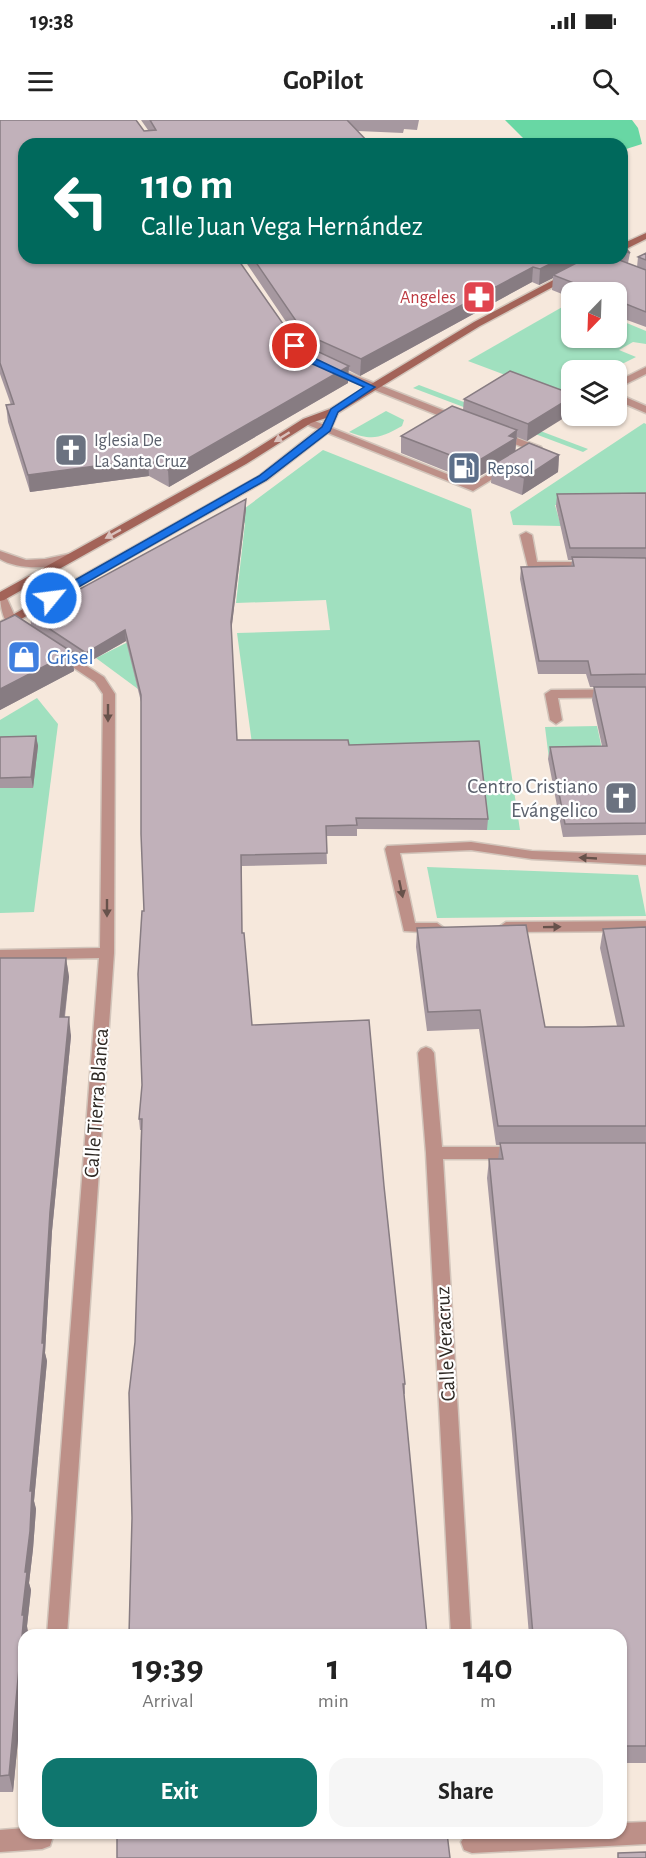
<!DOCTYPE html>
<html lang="en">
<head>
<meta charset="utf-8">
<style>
  :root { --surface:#fff; --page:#f6f6f6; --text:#222; --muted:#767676; --accent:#0f766e }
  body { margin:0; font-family:"Alegreya Sans",sans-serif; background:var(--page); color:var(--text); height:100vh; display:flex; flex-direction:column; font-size:22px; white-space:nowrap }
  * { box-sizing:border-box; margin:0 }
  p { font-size:20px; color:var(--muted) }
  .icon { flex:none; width:33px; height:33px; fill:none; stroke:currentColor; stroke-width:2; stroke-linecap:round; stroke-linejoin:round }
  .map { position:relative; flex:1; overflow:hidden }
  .drawer { position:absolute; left:18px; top:1509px; width:609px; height:210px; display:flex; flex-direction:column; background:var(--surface); border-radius:18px; box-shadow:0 2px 4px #0004 }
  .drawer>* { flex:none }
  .hud { position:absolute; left:18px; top:18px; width:610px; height:126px; border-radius:18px; box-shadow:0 2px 4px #0004; background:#00695c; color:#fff; overflow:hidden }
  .needle { width:39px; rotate:203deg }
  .tools { position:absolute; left:561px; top:162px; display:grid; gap:12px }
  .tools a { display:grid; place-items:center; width:66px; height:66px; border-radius:12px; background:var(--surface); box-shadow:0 2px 4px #0004; font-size:30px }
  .pin { position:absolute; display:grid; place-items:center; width:51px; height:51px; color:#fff; margin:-26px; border:3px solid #fff; border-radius:50%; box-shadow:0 2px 6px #0007 }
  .me { position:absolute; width:66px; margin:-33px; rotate:61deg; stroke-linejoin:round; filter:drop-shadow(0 0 4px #0008) }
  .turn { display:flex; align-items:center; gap:21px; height:126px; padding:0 24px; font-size:27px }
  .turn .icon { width:78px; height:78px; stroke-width:2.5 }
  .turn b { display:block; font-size:42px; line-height:51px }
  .eta { display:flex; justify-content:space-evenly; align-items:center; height:102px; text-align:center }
  .eta b { font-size:36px; font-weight:600; line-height:42px }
  .button { display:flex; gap:12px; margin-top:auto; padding:12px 24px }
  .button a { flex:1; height:69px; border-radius:18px; background:var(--accent); color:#fff; font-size:24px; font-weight:600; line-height:69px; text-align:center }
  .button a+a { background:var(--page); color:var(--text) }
  .status { display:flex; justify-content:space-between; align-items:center; height:42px; padding:0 30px; background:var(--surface); direction:ltr }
  .status svg { height:16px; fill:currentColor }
  header { display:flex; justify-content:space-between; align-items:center; height:78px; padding:0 24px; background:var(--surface); font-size:27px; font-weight:600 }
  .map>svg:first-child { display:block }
</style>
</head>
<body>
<div class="status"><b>19:38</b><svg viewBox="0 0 49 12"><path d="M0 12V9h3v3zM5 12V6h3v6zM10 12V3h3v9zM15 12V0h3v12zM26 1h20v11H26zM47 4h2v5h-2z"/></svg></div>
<header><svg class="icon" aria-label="menu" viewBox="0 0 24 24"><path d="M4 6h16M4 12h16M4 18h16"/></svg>GoPilot<svg class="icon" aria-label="search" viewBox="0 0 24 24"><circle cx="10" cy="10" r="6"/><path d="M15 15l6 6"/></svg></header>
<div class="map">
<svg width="646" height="1738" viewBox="0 0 646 1738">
  <rect width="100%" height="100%" fill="#f6e8dc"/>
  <g fill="#a0e0bf">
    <polygon points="571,182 572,218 616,218 617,199 646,211 646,224 633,222 619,230 636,237 610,250 572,250 571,271 561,276 468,241"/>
    <polygon points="419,265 588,329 583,332 413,268"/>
    <path d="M 386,291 L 404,300 L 402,306 C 381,318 372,321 349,312 Z"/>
    <polygon points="644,303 646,304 646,386 555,385 561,406 513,405 510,392"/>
    <polygon points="323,330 471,389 520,710 487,710 478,631 253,631 237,513 330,510 326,480 236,483 245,403 233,397"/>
    <polygon points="128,522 138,569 96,538"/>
    <polygon points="37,578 58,604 34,792 0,793 0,600"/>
    <polygon points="597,606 604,638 549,639 545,607"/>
    <polygon points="427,747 638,755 646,796 437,798"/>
  </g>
  <polygon fill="#68d7a4" points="505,0 632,0 638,8 642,24 623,30 622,24 529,24"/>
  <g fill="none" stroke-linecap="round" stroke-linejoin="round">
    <defs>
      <g id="street">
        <polygon points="331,246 463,298 464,300 455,302 327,251 326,249"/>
        <polygon points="646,247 646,254 616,269 616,262"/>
        <polygon points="616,273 646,286 646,293 616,280"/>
        <polygon points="307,298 472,364 503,345 511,345 512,347 473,371 303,303 302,301"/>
        <polygon points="498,311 541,327 542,329 537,332 533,331 494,316 494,312"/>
        <polygon points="526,412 532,415 537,442 592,442 598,445 592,448 528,447 520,415"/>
        <path d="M 0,431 L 26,440 L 45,439 L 73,433 L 79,436 C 62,450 19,451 0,439 Z"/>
        <path d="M 0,474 L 5,474 L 16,499 L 28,507 L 28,513 C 6,517 0,490 0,474 Z"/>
        <polygon points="57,527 104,557 115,574 114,833 67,1515 47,1515 99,838 0,840 0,830 100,828 103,574 95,562 53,534 51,531"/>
        <polygon points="646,569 646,577 558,578 562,600 556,604 550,600 545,574 551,570"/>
        <polygon points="471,722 532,731 646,735 646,745 532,739 471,730 400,733 415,803 437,803 444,808 437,813 404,811 385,729 387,726"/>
        <polygon points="646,801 646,811 506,812 499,807 506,802"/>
        <polygon points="426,927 431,929 434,933 442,1027 518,1027 524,1029 526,1033 524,1037 518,1039 443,1039 471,1515 451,1515 426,1033 418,933 421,929"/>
        <polygon points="646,1702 646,1724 472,1733 464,1730 461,1722 467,1713 621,1713 621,1703"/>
        <polygon points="24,1708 24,1713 54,1713 50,1726 42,1729 0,1732 0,1710"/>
      </g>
      <g id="secondary">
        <polygon points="646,113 646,119 622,131 622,124"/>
        <polygon points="595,138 607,138 480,206 338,293 330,311 267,360 0,511 0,502 259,356 321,307 326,298 311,303 246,344 4,480 0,481 0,472 238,340 303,299 330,289 474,202"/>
      </g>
    </defs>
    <use href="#street" stroke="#d2c5bb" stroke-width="3"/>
    <use href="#secondary" stroke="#d2c5bb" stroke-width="3"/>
    <use href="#street" fill="#bd9088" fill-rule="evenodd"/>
    <use href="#secondary" fill="#a36358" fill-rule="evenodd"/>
  </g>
  <g fill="#a698a0">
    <polygon points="0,0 144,11 148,10 141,0 419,0 417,10 404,9 403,13 358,11 24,24 295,221 301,224 243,138 622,138 622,124 630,133 628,143 637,147 638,137 646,133 646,207 616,196 616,172 572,172 572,178 552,170 553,158 539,165 532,162 360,256 348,250 348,263 169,367 149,356 30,372 8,302 6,285 11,285 0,254"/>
    <polygon points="572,274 527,321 517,317 515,331 559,335 558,352 522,375 491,363 492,349 471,361 401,333 401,316 463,290 464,279"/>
    <polygon points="646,373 646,715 563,717 548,639 550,627 602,626 592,580 594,567 590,567 586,554 538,554 520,459 521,447 571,446 572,440 568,440 556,386 557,374"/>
    <polygon points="246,389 231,512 237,620 349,625 488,699 487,710 357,709 357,716 326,716 327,744 242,746 242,813 252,905 384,1066 405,1264 405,1274 135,1222 141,1010 140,1010 139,999 142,965 144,791 141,582 126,521 87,543 72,533 74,551 0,590 0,502 31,505 30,496"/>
    <polygon points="36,616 38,626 33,668 0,668 0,617"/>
    <polygon points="646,807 646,1643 621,1643 621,1515 529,1515 512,1314 487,1058 489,1039 498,1039 500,1025 496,1025 479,909 427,911 416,827 417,808 545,907 583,907 617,906 600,828 603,809"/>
    <polygon points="0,838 66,838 69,857 65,897 71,916 52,1111 45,1233 47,1241 34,1381 36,1389 33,1429 29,1463 31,1470 27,1506 28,1513 24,1515 24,1557 13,1672 0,1672"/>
  </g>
  <g fill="#877c82">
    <polygon points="562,138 590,138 553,155 553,158 539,165 540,149"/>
    <polygon points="533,147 532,162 360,256 361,239"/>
    <polygon points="349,246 348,263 169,367 168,350"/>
    <polygon points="572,277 572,293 527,321 528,304"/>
    <polygon points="517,310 515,336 492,345 492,349 471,361 473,344 509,316"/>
    <polygon points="559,335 558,352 522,375 524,358"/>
    <polygon points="148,339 149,356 30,372 28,355"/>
    <polygon points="246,379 246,389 231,513 231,502"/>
    <polygon points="125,510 126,521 87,543 86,533"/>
    <polygon points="72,532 74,551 0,590 0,569"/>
    <polygon points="36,616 38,626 33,668 31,657"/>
    <polygon points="66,838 69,857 62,916 60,897"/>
    <polygon points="69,897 71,916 52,1111 45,1233 47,1241 34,1381 36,1389 33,1429 29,1463 31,1470 27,1506 28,1513 28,1515 24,1515 24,1557 13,1672 9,1655 22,1495 30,1371 42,1223 50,1092"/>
  </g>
  <g fill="#c1b1ba" stroke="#877c82" stroke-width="1.5">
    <polygon points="0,0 136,0 144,11 156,10 150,0 347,0 370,24 24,24 24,138 237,138 295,221 349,246 168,350 148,339 28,355 6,285 14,284 0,243"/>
    <polygon points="622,124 630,133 622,130"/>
    <polygon points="646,133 646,140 638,137"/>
    <polygon points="253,138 562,138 540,149 533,147 361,239 305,214"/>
    <polygon points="586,138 614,138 646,150 646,192 616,180 616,172 597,172 553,155"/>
    <polygon points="510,251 572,274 572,277 528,304 464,279"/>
    <polygon points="452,286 517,310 509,316 516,318 473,344 401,316"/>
    <polygon points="529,323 559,335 524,358 492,345"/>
    <polygon points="646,373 646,428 570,428 557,374"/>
    <polygon points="246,379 231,502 237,620 348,620 349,625 479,621 488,699 356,698 357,705 326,706 327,733 241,735 242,813 244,813 252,905 369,900 384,1066 405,1264 403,1264 427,1515 129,1515 132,1398 129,1273 135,1222 142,999 139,999 142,965 138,854 142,791 144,791 141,714 141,575 125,510 86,533 30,496"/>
    <polygon points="572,437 646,438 646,554 591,555 588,541 539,541 521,447 574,446"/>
    <polygon points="15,495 72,532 0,569 0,502"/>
    <polygon points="594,567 646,567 646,703 565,704 550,627 607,626"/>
    <polygon points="36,616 31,657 0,658 0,617"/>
    <polygon points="526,805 545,907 583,907 624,906 603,809 646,807 646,1006 498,1006 480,890 428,892 417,808"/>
    <polygon points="0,838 66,838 60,897 69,897 50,1092 42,1223 44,1223 30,1371 32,1371 30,1411 25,1452 27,1452 22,1495 24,1495 9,1655 0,1656"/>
    <polygon points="500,1023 646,1023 646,1626 621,1626 621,1515 533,1515 514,1295 489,1039 503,1039"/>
    <polygon points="117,1713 447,1713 450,1738 117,1738"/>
    <polygon points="646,1732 646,1738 618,1738 618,1733"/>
  </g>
  <defs><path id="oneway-solid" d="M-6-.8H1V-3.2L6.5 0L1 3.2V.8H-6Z" transform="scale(1.5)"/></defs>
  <g fill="#dac1bc">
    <use href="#oneway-solid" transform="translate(282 317) rotate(148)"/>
    <use href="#oneway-solid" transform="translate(113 414) rotate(151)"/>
  </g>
  <g fill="#67524b">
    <use href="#oneway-solid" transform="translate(108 593) rotate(90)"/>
    <use href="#oneway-solid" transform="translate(588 738) rotate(-177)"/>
    <use href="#oneway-solid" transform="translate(401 769) rotate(78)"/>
    <use href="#oneway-solid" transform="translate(107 788) rotate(90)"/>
    <use href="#oneway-solid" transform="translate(552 807) rotate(-1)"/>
  </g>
  <polygon fill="#1a73e8" stroke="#114b97" stroke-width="1.5" points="292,224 298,224 304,232 312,237 375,267 338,292 330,311 266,360 54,481 47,481 47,476 259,356 322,307 331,289 364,267 306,241 297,236 291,226"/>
  <defs>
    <symbol id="pharmacy-square" viewBox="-11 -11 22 22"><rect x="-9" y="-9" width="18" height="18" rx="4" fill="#e0444e" stroke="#fff"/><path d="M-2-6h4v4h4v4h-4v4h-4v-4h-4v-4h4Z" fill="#fff"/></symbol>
    <symbol id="church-square" viewBox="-11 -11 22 22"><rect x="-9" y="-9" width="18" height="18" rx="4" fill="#6b7280" stroke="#fff"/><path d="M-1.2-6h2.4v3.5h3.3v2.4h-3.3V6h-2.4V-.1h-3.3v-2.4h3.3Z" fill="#fff"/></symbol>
    <symbol id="fuel-square" viewBox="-11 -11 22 22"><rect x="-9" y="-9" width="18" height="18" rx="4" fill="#5c6f8a" stroke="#fff"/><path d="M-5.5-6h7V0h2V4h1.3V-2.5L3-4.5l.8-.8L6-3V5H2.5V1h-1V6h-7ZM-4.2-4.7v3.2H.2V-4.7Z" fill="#fff"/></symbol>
    <symbol id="shop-square" viewBox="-11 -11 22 22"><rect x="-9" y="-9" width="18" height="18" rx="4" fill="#3f7fe0" stroke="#fff"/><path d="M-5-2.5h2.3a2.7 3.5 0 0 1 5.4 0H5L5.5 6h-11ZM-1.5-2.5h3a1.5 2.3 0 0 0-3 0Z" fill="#fff"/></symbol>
  </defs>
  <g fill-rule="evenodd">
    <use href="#pharmacy-square" x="460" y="158" width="38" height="38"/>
    <use href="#church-square" x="52" y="311" width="38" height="38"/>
    <use href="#fuel-square" x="445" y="329" width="38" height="38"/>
    <use href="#shop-square" x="5" y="518" width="38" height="38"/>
    <use href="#church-square" x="602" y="659" width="38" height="38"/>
  </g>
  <g text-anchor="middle" stroke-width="4.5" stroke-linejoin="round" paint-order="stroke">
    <g font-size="18" fill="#be3a42" stroke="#fff" text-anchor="end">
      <text x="456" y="183">Angeles</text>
    </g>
    <g font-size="18" fill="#5b616d" stroke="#fff" text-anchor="start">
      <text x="94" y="326">Iglesia De<tspan x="94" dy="21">La Santa Cruz</tspan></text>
    </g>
    <g font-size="18" fill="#4e5e75" stroke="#fff" text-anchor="start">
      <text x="487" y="354">Repsol</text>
    </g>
    <g font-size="21" fill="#366cbe" stroke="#fff" text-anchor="start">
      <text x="47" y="544">Grisel</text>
    </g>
    <g font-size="21" fill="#5b616d" stroke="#fff" text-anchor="end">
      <text x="598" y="673">Centro Cristiano<tspan x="598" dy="24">Evángelico</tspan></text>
    </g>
    <g font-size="21" fill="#2d2823" stroke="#fff">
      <text transform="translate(96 983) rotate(-86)" y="7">Calle Tierra Blanca</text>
      <text transform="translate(445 1224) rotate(-93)" y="7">Calle Veracruz</text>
    </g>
  </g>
</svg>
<div class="tools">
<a><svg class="needle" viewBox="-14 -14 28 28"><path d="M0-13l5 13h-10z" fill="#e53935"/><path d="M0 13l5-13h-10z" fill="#767676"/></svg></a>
<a><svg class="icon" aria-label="layers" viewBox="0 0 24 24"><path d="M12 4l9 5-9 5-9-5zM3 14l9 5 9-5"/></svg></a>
</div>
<div class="pin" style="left:295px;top:226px;background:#d93025"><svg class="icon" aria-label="arrive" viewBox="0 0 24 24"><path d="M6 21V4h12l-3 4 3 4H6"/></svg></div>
<svg class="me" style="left:51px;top:478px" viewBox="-20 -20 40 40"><circle r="17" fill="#1a73e8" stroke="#fff" stroke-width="3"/><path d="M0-11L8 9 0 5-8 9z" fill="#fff"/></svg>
<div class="hud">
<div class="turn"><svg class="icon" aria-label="left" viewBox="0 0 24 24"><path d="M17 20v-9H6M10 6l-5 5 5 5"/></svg><div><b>110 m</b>Calle Juan Vega Hernández</div></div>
</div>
<section class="drawer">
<div class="eta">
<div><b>19:39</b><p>Arrival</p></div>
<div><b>1</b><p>min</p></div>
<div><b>140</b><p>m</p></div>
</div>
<div class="button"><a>Exit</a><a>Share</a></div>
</section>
</div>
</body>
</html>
